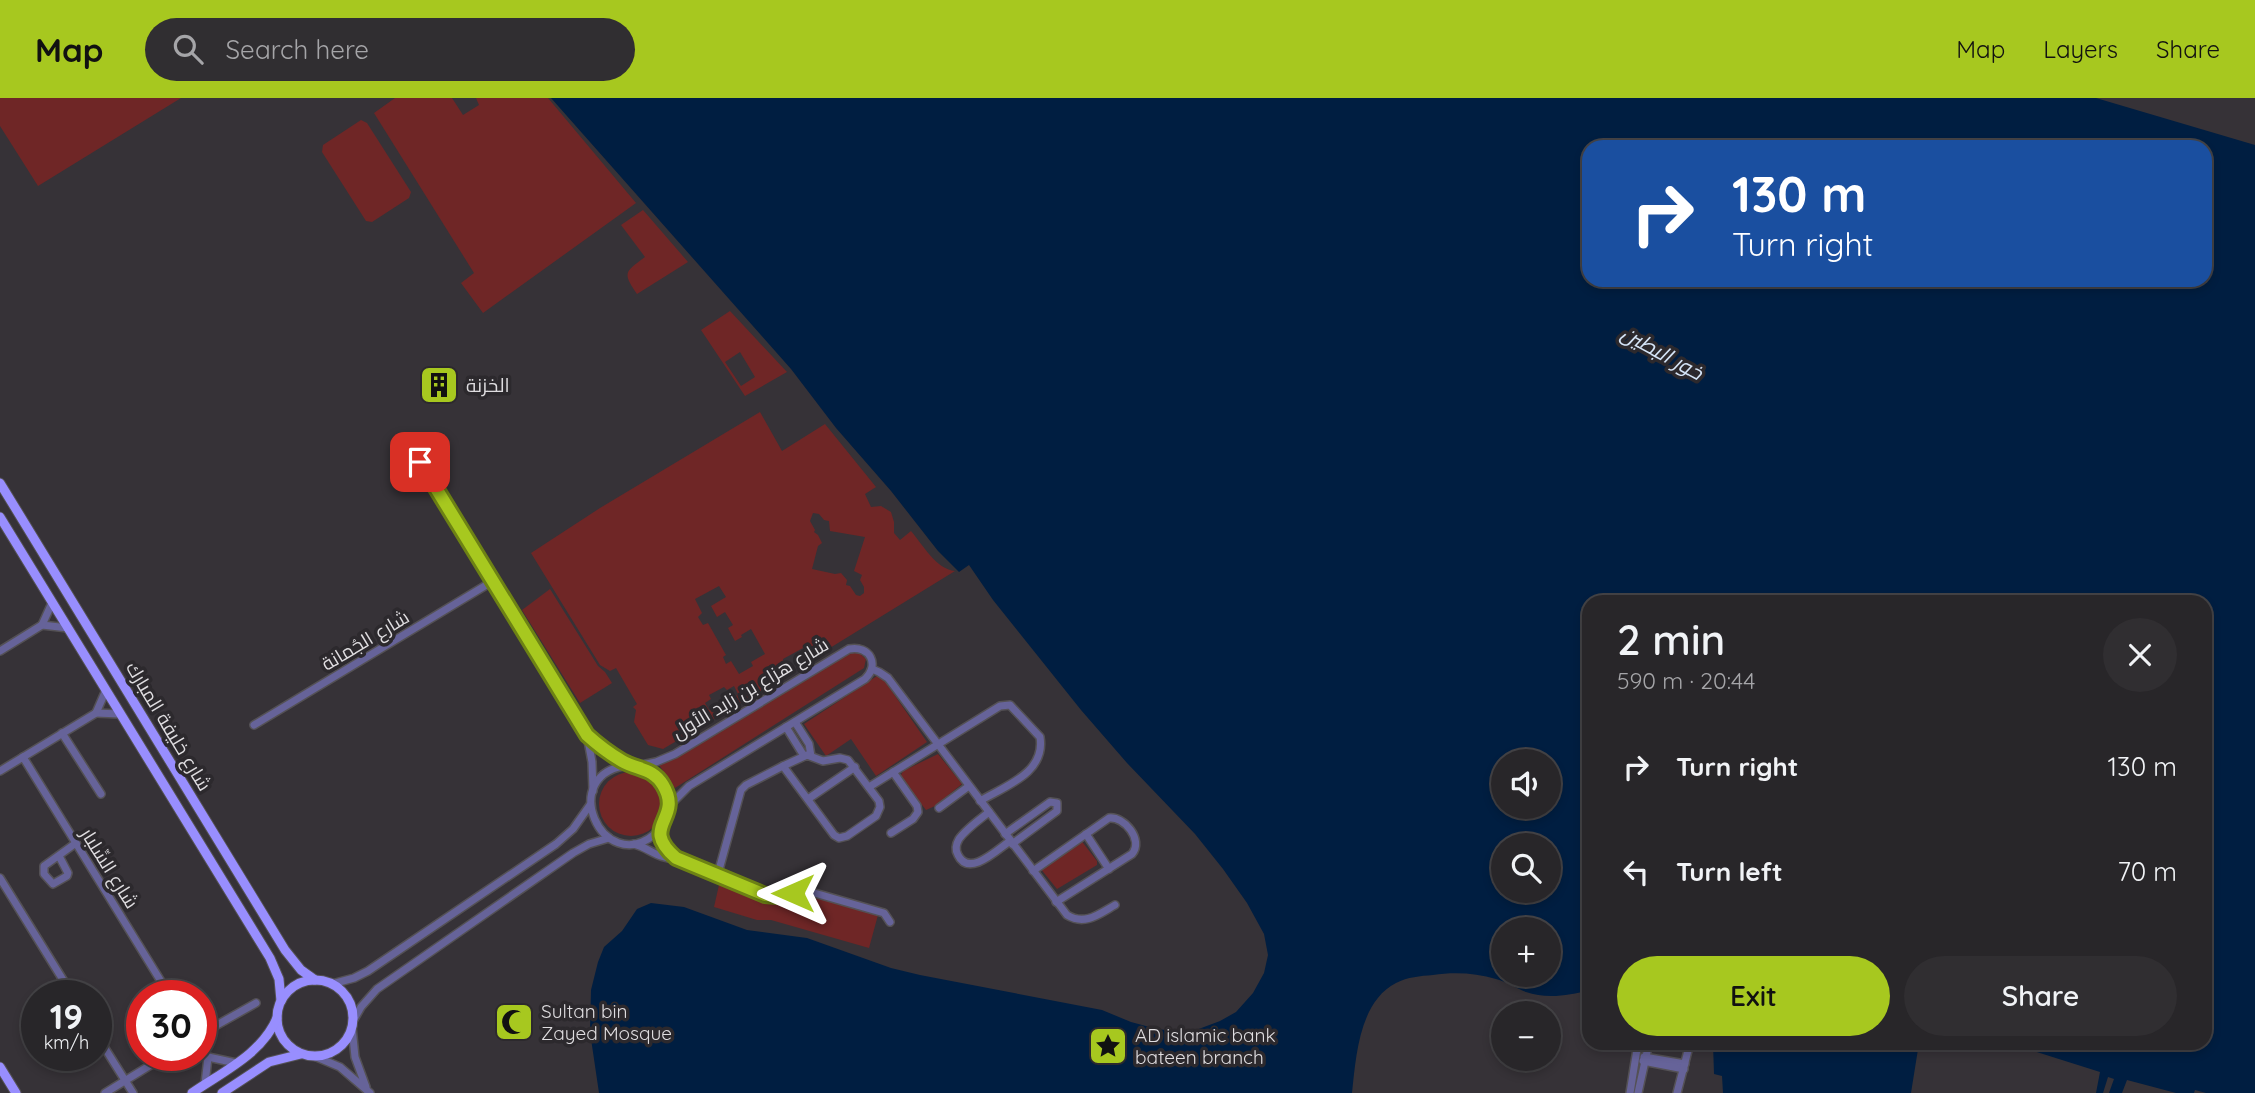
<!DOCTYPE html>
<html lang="en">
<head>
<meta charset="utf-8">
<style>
  :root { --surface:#282629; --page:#302e31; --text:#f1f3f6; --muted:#a5a5a8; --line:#444346; --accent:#a7c81f }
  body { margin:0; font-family:Quicksand,Cairo,sans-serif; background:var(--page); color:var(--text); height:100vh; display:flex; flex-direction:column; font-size:26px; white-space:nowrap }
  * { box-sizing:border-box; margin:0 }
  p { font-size:23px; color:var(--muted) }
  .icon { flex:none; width:38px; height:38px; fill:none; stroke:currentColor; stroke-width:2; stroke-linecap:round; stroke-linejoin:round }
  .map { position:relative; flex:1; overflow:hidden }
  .details { position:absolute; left:1582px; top:497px; width:630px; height:455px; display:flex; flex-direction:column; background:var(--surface); border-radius:21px; box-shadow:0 4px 10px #0003,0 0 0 2px var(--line) }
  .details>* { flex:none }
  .top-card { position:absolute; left:1582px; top:42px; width:630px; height:147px; border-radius:21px; box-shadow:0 4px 10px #0003,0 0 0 2px var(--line); background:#1a4fa0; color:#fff; overflow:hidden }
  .buttons { position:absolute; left:1491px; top:651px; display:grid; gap:14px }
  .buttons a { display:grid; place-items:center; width:70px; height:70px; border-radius:50%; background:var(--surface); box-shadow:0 4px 10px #0003,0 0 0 2px var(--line); font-size:35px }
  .speed { position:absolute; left:21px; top:882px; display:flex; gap:14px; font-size:35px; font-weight:700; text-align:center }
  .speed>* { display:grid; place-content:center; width:91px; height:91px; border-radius:50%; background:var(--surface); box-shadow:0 4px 10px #0003,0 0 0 2px var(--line); line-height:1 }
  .speed small { font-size:18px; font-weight:400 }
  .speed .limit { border:10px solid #d22; background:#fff; color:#111 }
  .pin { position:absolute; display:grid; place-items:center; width:60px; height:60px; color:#fff; margin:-30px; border-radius:14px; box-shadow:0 4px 10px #0006 }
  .me { position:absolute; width:77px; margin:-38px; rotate:270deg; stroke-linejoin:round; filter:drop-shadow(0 0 5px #0008) }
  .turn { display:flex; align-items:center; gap:24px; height:147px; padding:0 35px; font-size:32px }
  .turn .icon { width:91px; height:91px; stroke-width:2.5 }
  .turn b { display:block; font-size:49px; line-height:60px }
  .round { display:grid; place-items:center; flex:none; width:74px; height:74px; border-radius:37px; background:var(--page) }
  .summary { display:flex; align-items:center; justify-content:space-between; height:119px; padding:0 35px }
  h1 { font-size:42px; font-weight:600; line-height:52px }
  .action { display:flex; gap:14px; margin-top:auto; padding:14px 35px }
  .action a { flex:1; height:80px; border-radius:42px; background:var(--accent); color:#111; font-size:28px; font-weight:600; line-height:80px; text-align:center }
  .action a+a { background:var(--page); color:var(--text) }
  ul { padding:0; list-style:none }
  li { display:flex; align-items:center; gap:21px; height:105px; padding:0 35px }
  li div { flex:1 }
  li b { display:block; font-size:26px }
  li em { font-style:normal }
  header { display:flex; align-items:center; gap:42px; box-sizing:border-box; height:98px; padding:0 35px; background:var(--accent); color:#111 }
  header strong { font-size:33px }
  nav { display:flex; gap:38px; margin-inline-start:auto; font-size:24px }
  .search { width:490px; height:63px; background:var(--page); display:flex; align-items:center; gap:18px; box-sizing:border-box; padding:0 24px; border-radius:38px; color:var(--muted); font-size:26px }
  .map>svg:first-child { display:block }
</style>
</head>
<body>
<header>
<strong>Map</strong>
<div class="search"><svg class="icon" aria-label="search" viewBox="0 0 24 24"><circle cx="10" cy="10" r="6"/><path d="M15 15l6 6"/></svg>Search here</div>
<nav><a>Map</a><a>Layers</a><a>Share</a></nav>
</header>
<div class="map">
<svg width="2255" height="995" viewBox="0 0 2255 995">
  <rect width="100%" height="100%" fill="#363237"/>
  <g fill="#6f2626" fill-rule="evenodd">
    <polygon points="0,0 181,0 38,88 0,28"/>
    <polygon points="395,0 452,0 463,17 479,7 476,0 548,0 636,105 483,215 461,185 474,175 374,15"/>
    <polygon points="361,22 367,25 411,94 409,100 372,124 366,123 322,54 323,47"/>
    <path d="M 643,112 L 688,164 L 637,196 C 622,174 625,174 645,159 L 621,127 Z"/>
    <path d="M 730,213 L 787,274 L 745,298 L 701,232 ZM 740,254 L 755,279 L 741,288 L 725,264 Z"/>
    <path d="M 760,314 L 782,353 L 825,326 L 876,389 L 865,396 L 871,409 L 881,408 L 891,414 L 894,424 L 894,435 L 900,442 L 911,433 C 923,447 936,471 955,473 L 825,553 L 815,550 L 808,556 L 803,550 L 783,561 L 784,571 L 775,575 L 774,585 L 663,651 L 648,647 L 634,624 L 636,612 L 633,609 L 637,606 L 616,570 L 610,573 L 600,567 L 531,455 L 600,410 ZM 813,415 L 819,416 L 824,422 L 829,423 L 830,433 L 865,439 L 854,473 L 862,477 L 860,482 L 864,489 L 864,495 L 860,498 L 856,497 L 850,488 L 846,487 L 847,482 L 841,475 L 835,476 L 812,471 L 818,448 L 822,445 L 818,437 L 814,434 L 815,432 L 810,423 ZM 719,488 L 726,499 L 711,508 L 717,519 L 725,514 L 733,527 L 728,530 L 735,543 L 742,539 L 741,537 L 751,531 L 765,556 L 751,564 L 753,568 L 739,576 L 731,563 L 726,566 L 723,559 L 726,557 L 708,525 L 703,527 L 698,519 L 702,515 L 695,501 ZM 734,588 L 738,596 L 736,598 L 739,603 L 715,617 L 712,612 L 709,612 L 705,605 L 711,601 L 709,597 L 724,589 L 727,592 Z"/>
    <polygon points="550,491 598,568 605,574 612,585 580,605 522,512"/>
    <polygon points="847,554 858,554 866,561 864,570 675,690 659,667 693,649"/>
    <polygon points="880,576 927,644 876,678 851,641 826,658 804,626"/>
    <polygon points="938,656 962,686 935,708 926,712 900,679 903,673"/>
    <circle cx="631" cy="706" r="32"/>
    <polygon points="1080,741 1097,763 1097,767 1057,791 1040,770"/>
    <polygon points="719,787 774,802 802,796 878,817 869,850 771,822 757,822 714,809"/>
  </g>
  <g fill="#001e41" fill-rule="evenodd">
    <path d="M 551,0 L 2096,0 L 2255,47 L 2255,995 L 2206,995 L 2195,992 L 2194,995 L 2176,995 L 2127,982 L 2122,995 L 2109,995 L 2114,981 L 2108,979 L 2103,995 L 2096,995 L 2100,974 L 2027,951 L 2026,945 L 2205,945 L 2205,504 L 1589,504 L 1589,892 C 1569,898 1545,901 1526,894 C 1516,890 1507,884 1496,881 C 1476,875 1454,874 1433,877 C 1420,878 1408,879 1396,885 C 1359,904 1356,959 1352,995 L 599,995 L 590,934 L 591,892 L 598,864 L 604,849 L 622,833 L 637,811 L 651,805 L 684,809 L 747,832 L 807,840 L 891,870 L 920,877 L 1102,912 L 1131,924 L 1157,931 L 1174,933 L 1196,932 L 1220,923 L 1236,914 L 1253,895 L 1264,875 L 1268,857 L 1264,836 L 1247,805 L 1223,771 L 1195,736 L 1127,665 L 1081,612 L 993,502 L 969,467 L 959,474 L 938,453 L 891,393 L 836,330 L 791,271 ZM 1589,49 L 2205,49 L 2205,182 L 1589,182 ZM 1503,663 L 1549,663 L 1549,709 L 1503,709 ZM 1503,747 L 1549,747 L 1549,793 L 1503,793 ZM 1503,831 L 1549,831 L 1549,877 L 1503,877 Z"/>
    <polygon points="1713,945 1919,945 1911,995 1723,995 1722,978 1714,976"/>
  </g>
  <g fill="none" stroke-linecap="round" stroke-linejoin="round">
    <defs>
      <g id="minor">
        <polyline points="414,354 587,637 592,664 593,693"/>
        <polyline points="42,527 68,530"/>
        <polyline points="0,553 42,527 52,505"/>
        <path d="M 872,571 L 879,574 L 888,580 L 1067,817 C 1085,828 1099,816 1115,807"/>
        <polyline points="96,615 120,616"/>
        <polyline points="795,624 809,646 811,658"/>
        <polyline points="254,627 493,483"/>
        <polyline points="786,629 804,658"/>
        <polyline points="62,635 101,696"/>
        <path d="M 588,638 C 599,648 610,656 623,664 C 641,674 661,670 667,697 C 671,711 666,727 655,736 C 602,780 555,674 630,667"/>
        <polygon points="807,657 823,663 840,660 848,662 879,703 880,709 876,718 847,738 839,740 834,737 783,668"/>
        <polyline points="23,659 170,898"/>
        <path d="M 637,668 L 656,664 L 675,656 L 849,551 C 870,547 880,567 865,581 L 689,688 L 669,708"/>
        <polyline points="0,673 96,615 106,592"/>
        <path d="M 869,689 L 1000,608 L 1010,607 L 1040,639 C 1046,675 1005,688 980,703"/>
        <polyline points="808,701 855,669"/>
        <polyline points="939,710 969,688"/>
        <path d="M 989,714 C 979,722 966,731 959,741 C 956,746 955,752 958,757 C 969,780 998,751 1010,743"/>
        <polyline points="659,732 661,744 676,760 761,796 777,798 799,794 811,794 884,815 890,824"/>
        <polyline points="891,735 913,721 918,714 917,708 893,674"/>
        <polyline points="1005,736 1050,704 1057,705 1057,713 1012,746"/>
        <polyline points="1086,736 1109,771"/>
        <path d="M 634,746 C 649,750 660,762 676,760"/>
        <polyline points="59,758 68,775 67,778 53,786 44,776 44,768 76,745"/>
        <path d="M 1033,773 L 1109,720 C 1124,718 1144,742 1132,756 L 1056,804"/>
        <polyline points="717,779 741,692 746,687 783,668"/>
        <polyline points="0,780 73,898"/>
        <polyline points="332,886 354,880 368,873 556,746 573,731 590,707"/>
        <polyline points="353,923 361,909 377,891 573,755 589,746 609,740"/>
        <polyline points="352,929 355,959 366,989"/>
        <polyline points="96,936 133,995"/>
        <polyline points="201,936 256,905"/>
        <polyline points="201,948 208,959 205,986"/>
        <polyline points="314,958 340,969 370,995"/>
        <polyline points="208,959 236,965"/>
        <polyline points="1644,959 1685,966"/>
        <polyline points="1643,963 1684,971"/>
        <polyline points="105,995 167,957"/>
        <polyline points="1630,995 1638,945"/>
        <polyline points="1638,995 1649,945"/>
        <polyline points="1677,995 1690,945"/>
      </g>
      <g id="major">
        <polyline points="0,385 285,852 301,872 315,882"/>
        <polyline points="0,419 270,860 279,881 281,903"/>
        <circle cx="315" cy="920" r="38"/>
        <polyline points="0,969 16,995"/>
        <path d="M 192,995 C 222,974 262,956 277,920"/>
        <polyline points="222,995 269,964 301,956"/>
      </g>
    </defs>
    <use href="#minor" stroke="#545155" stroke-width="10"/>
    <use href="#major" stroke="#545155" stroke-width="11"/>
    <use href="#minor" stroke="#666399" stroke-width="7"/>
    <use href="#major" stroke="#988efe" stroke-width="9"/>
  </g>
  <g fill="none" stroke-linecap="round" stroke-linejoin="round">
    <defs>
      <path id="route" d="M 420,364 L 587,637 C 598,647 610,656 622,663 C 638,672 653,670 663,687 C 684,722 638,727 676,760 L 765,797 L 777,798 L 793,795"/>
    </defs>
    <use href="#route" stroke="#6d8214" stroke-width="18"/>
    <use href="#route" stroke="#a7c81f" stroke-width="12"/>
  </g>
  <defs>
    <symbol id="building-square" viewBox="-11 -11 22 22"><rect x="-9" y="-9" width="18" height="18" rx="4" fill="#a7c81f" stroke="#2c292d"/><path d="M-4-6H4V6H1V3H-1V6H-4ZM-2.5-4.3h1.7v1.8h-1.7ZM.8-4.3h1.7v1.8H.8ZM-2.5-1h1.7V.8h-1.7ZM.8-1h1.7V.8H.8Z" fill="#111"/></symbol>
    <symbol id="mosque-square" viewBox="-11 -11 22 22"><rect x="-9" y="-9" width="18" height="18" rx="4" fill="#a7c81f" stroke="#2c292d"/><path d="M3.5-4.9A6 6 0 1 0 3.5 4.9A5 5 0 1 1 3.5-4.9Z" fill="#111"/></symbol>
    <symbol id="sight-square" viewBox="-11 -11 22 22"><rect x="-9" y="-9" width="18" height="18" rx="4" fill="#a7c81f" stroke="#2c292d"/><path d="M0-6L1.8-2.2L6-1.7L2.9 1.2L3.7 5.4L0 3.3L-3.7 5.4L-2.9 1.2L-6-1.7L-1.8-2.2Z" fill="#111"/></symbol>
  </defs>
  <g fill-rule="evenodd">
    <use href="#building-square" x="417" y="265" width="44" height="44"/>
    <use href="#mosque-square" x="492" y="902" width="44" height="44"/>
    <use href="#sight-square" x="1086" y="926" width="44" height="44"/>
  </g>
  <g text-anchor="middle" stroke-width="7" stroke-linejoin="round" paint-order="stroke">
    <g font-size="19" fill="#dfdde0" stroke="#2c292d" text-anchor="start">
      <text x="466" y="294">الخزنة</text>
      <text x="541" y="920">Sultan bin<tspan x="541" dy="22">Zayed Mosque</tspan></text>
      <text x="1135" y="944">AD islamic bank<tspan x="1135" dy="22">bateen branch</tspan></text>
    </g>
    <g font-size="19" fill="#dfdde0" stroke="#2c292d">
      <text transform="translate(365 542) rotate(-31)" y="7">شارع الجُمانة</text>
      <text transform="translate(750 590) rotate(-31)" y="7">شارع هزاع بن زايد الأول</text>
      <text transform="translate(169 628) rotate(59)" y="7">شارع خليفة المبارك</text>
      <text transform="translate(110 770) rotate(58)" y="7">شارع السِّلبار</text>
    </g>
    <g font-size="21" font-style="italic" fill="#d5e5f8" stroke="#2c292d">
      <text transform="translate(1662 255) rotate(29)" y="7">خور البطين</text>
    </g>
  </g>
</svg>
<div class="buttons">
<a><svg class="icon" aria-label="sound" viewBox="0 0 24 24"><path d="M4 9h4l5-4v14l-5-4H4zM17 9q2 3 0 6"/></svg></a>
<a><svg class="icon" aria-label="search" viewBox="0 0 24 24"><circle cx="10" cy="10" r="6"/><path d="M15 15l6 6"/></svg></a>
<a>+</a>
<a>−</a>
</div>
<div class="speed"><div>19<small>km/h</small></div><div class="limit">30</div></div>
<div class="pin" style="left:420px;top:364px;background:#d93025"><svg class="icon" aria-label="arrive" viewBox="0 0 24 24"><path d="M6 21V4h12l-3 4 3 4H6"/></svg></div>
<svg class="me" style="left:793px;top:795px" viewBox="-20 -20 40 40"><path d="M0-17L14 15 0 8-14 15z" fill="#a7c81f" stroke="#fff" stroke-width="4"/></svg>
<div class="top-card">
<div class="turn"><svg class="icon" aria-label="right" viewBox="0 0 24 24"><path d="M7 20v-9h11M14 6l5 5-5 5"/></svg><div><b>130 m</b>Turn right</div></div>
</div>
<section class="details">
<div class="summary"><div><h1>2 min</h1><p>590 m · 20:44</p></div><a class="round"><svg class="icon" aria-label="close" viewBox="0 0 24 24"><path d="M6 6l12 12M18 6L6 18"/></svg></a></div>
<ul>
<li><svg class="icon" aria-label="right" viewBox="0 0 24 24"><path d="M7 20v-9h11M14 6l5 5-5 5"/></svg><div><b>Turn right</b></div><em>130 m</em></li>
<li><svg class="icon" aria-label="left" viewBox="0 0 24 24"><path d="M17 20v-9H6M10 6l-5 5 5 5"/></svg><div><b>Turn left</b></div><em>70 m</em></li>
</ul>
<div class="action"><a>Exit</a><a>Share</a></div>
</section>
</div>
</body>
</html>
